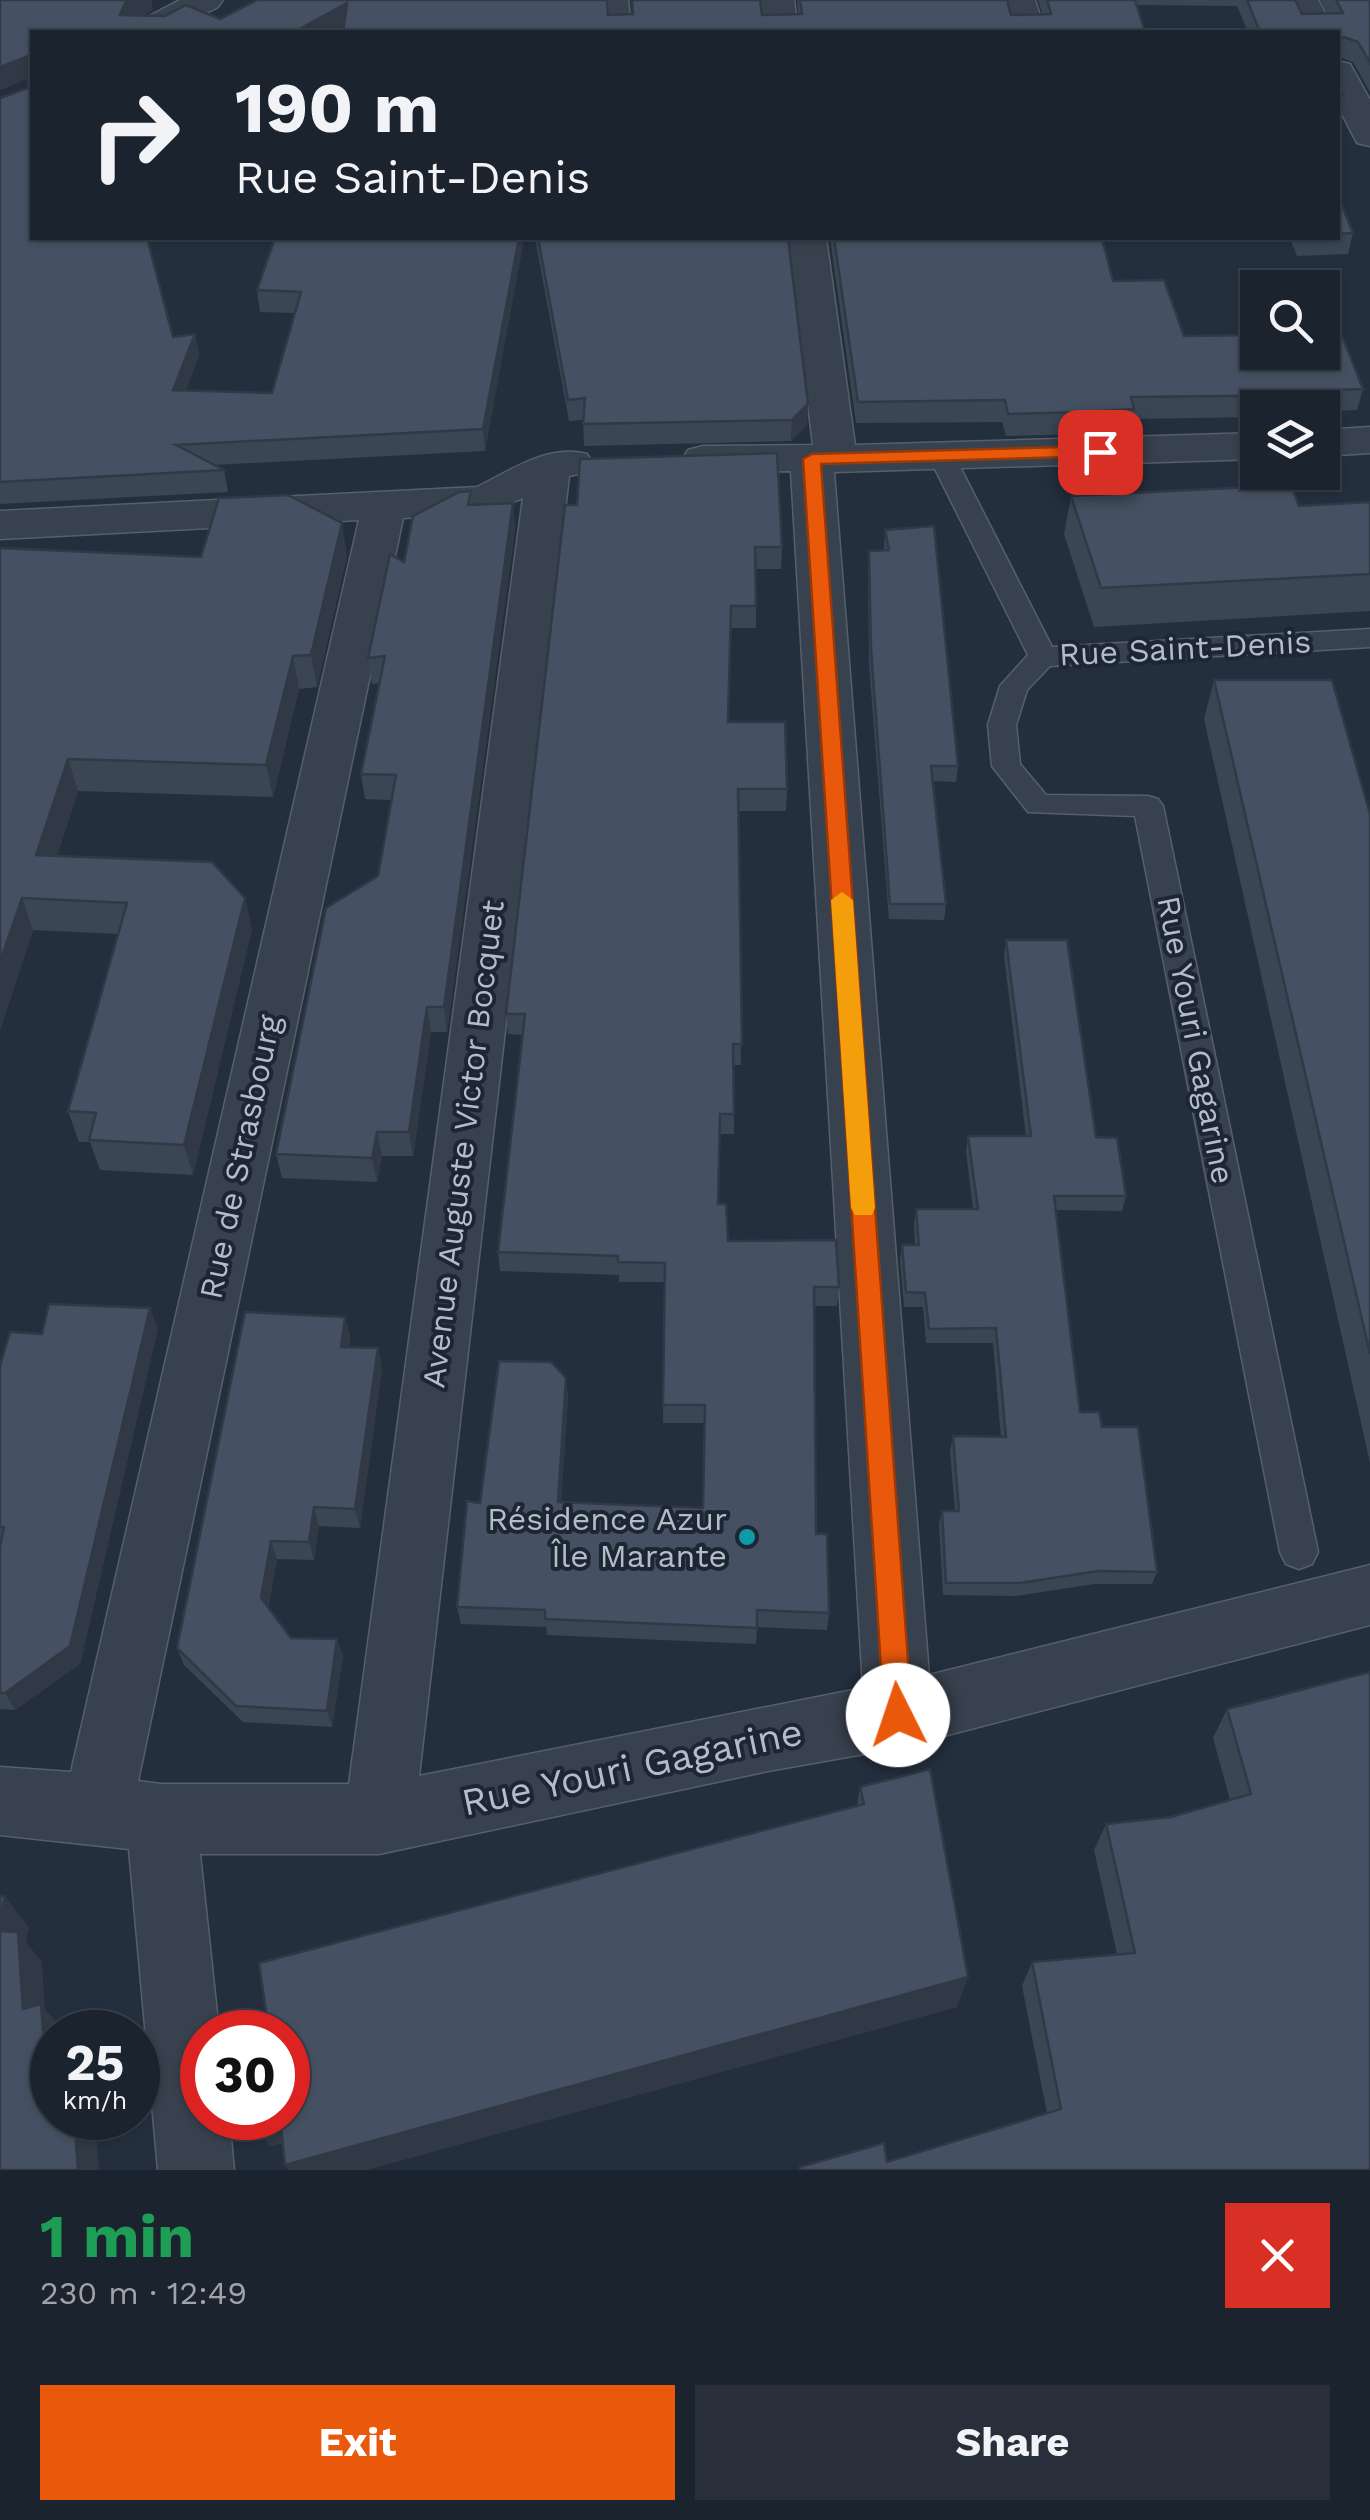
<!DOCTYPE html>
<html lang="en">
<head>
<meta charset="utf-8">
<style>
  :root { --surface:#1b232e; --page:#282f3a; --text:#f1f3f6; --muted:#a0a4aa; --line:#39404a; --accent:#ea580c }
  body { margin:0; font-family:"Work Sans",sans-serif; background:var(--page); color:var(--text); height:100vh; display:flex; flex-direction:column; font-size:38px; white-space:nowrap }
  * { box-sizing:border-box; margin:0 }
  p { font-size:32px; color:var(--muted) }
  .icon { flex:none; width:55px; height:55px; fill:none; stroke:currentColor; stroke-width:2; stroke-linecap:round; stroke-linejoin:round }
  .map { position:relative; height:2170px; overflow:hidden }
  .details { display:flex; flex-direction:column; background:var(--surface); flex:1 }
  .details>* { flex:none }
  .hud { position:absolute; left:30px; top:30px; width:1310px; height:210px; border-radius:0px; box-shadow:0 2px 8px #0004,0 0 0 2px var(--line); background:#1b232e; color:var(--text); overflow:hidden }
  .buttons { position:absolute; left:1240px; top:270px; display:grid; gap:20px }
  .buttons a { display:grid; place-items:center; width:100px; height:100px; border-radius:0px; background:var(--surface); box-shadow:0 2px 8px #0004,0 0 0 2px var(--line); font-size:50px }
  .speed { position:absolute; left:30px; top:2010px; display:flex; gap:20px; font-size:50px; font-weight:700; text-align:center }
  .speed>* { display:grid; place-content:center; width:130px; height:130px; border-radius:50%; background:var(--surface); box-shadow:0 2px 8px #0004,0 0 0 2px var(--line); line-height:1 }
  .speed small { font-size:25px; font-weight:400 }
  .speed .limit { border:15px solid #d22; background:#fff; color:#111 }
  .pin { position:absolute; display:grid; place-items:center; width:85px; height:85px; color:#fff; margin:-42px; border-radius:20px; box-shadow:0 5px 15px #0006 }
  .me { position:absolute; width:110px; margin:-55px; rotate:356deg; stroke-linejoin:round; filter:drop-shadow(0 0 8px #0008) }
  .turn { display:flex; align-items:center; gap:35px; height:210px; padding:0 40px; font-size:45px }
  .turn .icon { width:130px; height:130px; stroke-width:2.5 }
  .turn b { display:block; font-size:70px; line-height:85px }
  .round { display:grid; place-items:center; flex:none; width:105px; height:105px; border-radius:0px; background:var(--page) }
  .summary { display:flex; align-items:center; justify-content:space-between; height:170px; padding:0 40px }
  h1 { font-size:60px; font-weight:700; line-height:75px; color:#1e9e55 }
  .cta { display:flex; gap:20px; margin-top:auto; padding:20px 40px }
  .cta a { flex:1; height:115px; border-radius:0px; background:var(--accent); color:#fff; font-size:40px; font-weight:700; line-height:115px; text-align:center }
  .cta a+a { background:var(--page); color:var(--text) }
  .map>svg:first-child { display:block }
</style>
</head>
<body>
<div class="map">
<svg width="1370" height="2170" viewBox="0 0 1370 2170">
  <rect width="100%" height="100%" fill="#242f3e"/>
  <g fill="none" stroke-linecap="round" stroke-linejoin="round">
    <defs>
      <g id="service">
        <polygon points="608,0 628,0 631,32 611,32"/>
        <polygon points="942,449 955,457 1052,647 1370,629 1370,647 1050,666 1027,690 1016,725 1020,764 1046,795 1148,796 1158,799 1163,806 1318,1552 1312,1564 1299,1569 1286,1564 1280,1552 1135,816 1028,812 992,766 988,725 1000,686 1028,655 929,457"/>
      </g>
      <g id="minor">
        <polygon points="180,0 223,0 218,7 169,32 127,32 132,25"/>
        <polygon points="760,0 794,0 798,32 764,32"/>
        <polygon points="1001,0 1035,0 1045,32 1011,32"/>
        <polygon points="1284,0 1318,0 1335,32 1301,32"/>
        <polygon points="1338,61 1350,64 1370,100 1370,146 1357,143 1338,106"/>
        <path d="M 788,238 L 826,238 L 855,445 L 1258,433 L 1258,459 L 834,472 L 929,1675 L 1370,1565 L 1370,1625 L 898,1748 L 768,1771 L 379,1854 L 200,1854 L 219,2032 L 202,2032 L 202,2118 L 229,2118 L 234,2170 L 158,2170 L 129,1849 L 0,1835 L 0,1767 L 71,1772 L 359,520 L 0,539 L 0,511 L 477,487 C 512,470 547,444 587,454 L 593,463 L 587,472 L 569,476 L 419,1776 L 863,1688 L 791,471 L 703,472 L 688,468 L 682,459 L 688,450 L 703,446 L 813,445 ZM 523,498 L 349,1784 L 161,1784 L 138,1781 L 403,518 L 485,513 Z"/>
        <polygon points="1370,427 1370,453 1322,456 1322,430"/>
      </g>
    </defs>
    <use href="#service" stroke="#565f6c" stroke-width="3"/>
    <use href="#minor" stroke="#565f6c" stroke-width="3"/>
    <use href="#service" fill="#38414e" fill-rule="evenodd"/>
    <use href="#minor" fill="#38414e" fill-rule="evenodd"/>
  </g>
  <g fill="#3b4654">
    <polygon points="0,0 151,0 153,10 143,15 165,16 186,5 220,19 257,0 607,0 608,15 632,14 631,0 760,0 762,15 798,14 797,0 1007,0 1011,15 1042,14 1038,0 1295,0 1302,14 1327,13 1320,0 1370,0 1370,92 1353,62 1339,57 1339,86 1344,96 1338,96 1338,32 1248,32 1237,6 1137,5 1145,32 343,32 344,26 332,32 32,32 32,238 147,238 173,337 195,334 199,355 186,390 272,393 295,313 260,312 257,290 275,238 524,238 485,451 213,465 224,470 228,492 0,504 0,98 28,88 28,78 0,90"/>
    <polygon points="1338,96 1344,96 1339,116 1338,116"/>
    <polygon points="1338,196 1353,233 1348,254 1297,256 1291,241 1266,242 1264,238 1338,238"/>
    <polygon points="535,238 788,238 808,404 807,425 791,441 584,446 583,420 569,421"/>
    <polygon points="830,238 1102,238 1113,281 1184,336 1363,389 1357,410 1330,411 1329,416 1322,416 1322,408 1258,408 1258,417 1132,419 1130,430 1084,434 1006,436 1002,422 856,423"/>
    <polygon points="471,491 472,505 513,503 515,529 447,1032 431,1032 413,1156 382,1156 377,1182 282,1178 276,1154 378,876 391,800 365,799 361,774 379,683 372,684 368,658 404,562"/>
    <polygon points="1071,496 1299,506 1370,502 1370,611 1094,627 1064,534"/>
    <polygon points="565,505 782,547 781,569 756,569 756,628 731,628 728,722 787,789 786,811 738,811 741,1065 734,1065 734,1134 720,1134 718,1204 728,1241 839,1287 837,1306 814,1306 816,1534 829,1613 827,1630 757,1627 756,1644 547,1635 546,1627 461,1624 457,1607 480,1503 566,1378 568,1397 561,1502 703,1508 705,1423 663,1423 664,1282 619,1282 619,1275 500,1271 498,1252 523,1035 508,1034 506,1014"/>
    <polygon points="885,530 958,766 956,782 933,781 946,904 944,920 889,919 869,665 868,566 869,551 884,550"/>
    <polygon points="0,548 201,557 347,555 317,687 299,689 273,797 78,791 57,856 252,929 193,1175 100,1170 90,1142 79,1142 68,1111 118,934 33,930 0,1030"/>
    <polygon points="1214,680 1370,814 1370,1463 1204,719"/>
    <polygon points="1006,940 1096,1137 1126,1196 1122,1211 1056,1210 1080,1412 1102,1427 1157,1572 1152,1584 1094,1584 1016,1596 943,1595 939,1524 942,1511 955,1511 950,1450 953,1436 1001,1437 993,1343 926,1343 923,1307 904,1307 900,1260 902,1245 915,1245 914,1224 916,1209 973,1209 966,1151 968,1136 1026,1136 1004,956"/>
    <polygon points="345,1317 350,1337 349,1347 378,1348 382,1368 360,1528 319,1526 314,1560 277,1559 268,1608 291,1638 343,1656 332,1727 243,1722 184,1665 177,1648"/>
    <polygon points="158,1328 80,1664 15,1710 0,1709 0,1366 42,1334"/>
    <polygon points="1227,1709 1370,2170 799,2170 800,2167 887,2162 1047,2113 1022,1986 1032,1962 1117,1954 1094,1850 1106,1824 1171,1817 1230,1800 1213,1738"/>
    <polygon points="860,1787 957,2007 366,2170 288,2170 285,2165 283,2143 270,2146 253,2121 857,1806"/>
  </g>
  <g fill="#303945">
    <polygon points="130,0 151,0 153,10 129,23 120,15 125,3"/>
    <polygon points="347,3 350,23 333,32 294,32"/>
    <polygon points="28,56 32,77 0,90 0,67"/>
    <polygon points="519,238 524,238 485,451 483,429"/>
    <polygon points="195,334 199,355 178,411 173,390"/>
    <polygon points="808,404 807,425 791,441 792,420"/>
    <polygon points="513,503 515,529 447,1032 444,1007"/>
    <polygon points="342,523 347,555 317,687 311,655"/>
    <polygon points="293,656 299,689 273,797 266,765"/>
    <polygon points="68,759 78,791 47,887 36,855"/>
    <polygon points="22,898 33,930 0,1030 0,962"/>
    <polygon points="245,898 252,929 193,1175 184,1145"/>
    <polygon points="427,1007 431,1032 413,1156 409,1132"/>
    <polygon points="377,1132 382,1156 377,1182 372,1158"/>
    <polygon points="150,1308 158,1328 80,1664 15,1710 5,1693"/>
    <polygon points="345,1317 350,1337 346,1367 341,1347"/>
    <polygon points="378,1348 382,1368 360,1528 355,1509"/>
    <polygon points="566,1378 568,1397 560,1520 558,1502"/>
    <polygon points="314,1507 319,1526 314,1560 309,1542"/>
    <polygon points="271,1541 277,1559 267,1616 261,1598"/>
    <polygon points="337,1639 343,1656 332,1727 327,1711"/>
    <polygon points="5,1896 29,1928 26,1942 42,1962 45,2009 65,2032 52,2032 52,2088 47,2082 0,1933 0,1920"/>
    <polygon points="968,1977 957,2007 366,2170 288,2170 285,2165"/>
    <polygon points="74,2118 95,2118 99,2170 78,2170"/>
    <polygon points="268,2118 281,2118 295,2140 270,2146 253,2121"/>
  </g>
  <g fill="#455162" stroke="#303945" stroke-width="2.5">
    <polygon points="0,0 130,0 125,3 120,15 165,16 186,5 220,19 257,0 607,0 608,15 633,14 632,0 760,0 762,15 802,14 800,0 1007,0 1011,15 1051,14 1047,0 1135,0 1145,32 343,32 347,3 294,32 32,32 32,238 147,238 173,337 195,334 173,390 272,393 301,292 257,290 275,238 519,238 483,429 176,445 224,470 0,482 0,98 28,88 28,56 0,67"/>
    <polygon points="1247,0 1295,0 1302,14 1343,13 1336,0 1370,0 1370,63 1358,42 1344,37 1339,41 1339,86 1344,96 1338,96 1338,32 1260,32"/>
    <polygon points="1338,196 1353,233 1338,234"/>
    <polygon points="538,238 788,238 808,404 792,420 583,424 585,398 568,400"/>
    <polygon points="834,238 1102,238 1113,281 1164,280 1184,336 1258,335 1258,352 1322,352 1322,334 1341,333 1363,389 1332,390 1335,395 1131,397 1134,409 1087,412 1008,414 1005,400 858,402"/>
    <polygon points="777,453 782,547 755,547 756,606 731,606 728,722 785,722 787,789 738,789 742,1044 733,1044 734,1114 720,1114 718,1204 726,1204 728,1241 836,1240 839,1287 814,1287 816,1534 827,1534 829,1613 757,1610 757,1628 545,1619 545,1610 457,1607 467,1501 480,1503 499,1361 551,1362 566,1378 558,1502 703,1508 705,1405 663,1405 665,1263 618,1262 618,1256 498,1252 525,1014 506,1014 565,505 577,505 580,459"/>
    <polygon points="1291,485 1299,506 1370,502 1370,574 1101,588 1071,496"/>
    <polygon points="471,491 468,505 513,503 444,1007 427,1007 409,1132 377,1132 372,1158 276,1154 326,908 378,876 396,775 361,774 385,656 368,658 390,554 404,562 413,516 459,492"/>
    <polygon points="288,495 342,523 311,655 293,656 266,765 68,759 36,855 212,862 245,898 184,1145 89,1140 96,1113 68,1111 127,903 22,898 0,962 0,548 201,557 219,498"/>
    <polygon points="934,526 958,766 931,766 946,904 890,904 871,650 869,551 889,550 885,530"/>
    <polygon points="1214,680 1332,680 1370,814 1370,1354"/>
    <polygon points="1006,940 1067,940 1096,1137 1117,1138 1126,1196 1054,1196 1080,1412 1099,1412 1102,1427 1138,1427 1157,1572 1098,1571 1020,1583 946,1583 942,1511 959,1511 953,1436 1006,1437 996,1328 929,1329 925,1293 906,1292 902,1245 919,1245 916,1209 978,1209 968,1136 1031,1136"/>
    <polygon points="49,1304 150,1308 70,1646 5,1693 0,1693 0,1546 4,1527 0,1527 0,1366 10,1332 42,1334"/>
    <polygon points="245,1312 345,1317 341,1347 378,1348 355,1509 314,1507 309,1542 271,1541 261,1598 291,1638 337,1639 327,1711 236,1706 177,1648"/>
    <polygon points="1370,1672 1370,2170 800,2170 800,2167 884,2143 887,2162 1061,2109 1032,1962 1135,1953 1106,1824 1171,1817 1251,1794 1227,1709"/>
    <polygon points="930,1769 968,1977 285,2165 280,2118 288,2118 288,2032 269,2032 259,1963 864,1804 860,1787"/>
    <polygon points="0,1896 5,1896 0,1920"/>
    <polygon points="0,1931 18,1932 23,2009 41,2004 47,2082 52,2080 52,2118 74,2118 78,2170 0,2170"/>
  </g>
  <polygon fill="#ea580c" stroke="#983908" stroke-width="2.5" points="1100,446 1109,452 1106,456 821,464 912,1715 908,1725 898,1729 888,1725 884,1715 803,459 812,454"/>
  <polygon fill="#f59e0b" points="842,892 853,900 875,1208 872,1215 855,1215 851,1208 831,900"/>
  <circle fill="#0f9aa8" stroke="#1d2633" stroke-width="4" cx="747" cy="1537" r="10"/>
  <g text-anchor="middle" stroke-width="8" stroke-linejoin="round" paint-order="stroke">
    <g font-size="32" fill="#b4bcc9" stroke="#1d2633">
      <text transform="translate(1185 648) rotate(-3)" y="11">Rue Saint-Denis</text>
      <text transform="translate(1196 1040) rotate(79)" y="11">Rue Youri Gagarine</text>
      <text transform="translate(463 1144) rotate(-83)" y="11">Avenue Auguste Victor Bocquet</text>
      <text transform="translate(240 1157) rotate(-78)" y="11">Rue de Strasbourg</text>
    </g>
    <g font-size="32" fill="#b4bcc9" stroke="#1d2633" text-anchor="end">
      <text x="727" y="1530">Résidence Azur<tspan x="727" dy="37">Île Marante</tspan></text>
    </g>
    <g font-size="38" fill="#b4bcc9" stroke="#1d2633">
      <text transform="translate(632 1767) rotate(-12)" y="13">Rue Youri Gagarine</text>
    </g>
  </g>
</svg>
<div class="buttons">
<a><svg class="icon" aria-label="search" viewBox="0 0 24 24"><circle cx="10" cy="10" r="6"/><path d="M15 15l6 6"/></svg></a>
<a><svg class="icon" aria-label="layers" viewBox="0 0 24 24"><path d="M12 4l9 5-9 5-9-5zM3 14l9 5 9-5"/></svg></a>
</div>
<div class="speed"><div>25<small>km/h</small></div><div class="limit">30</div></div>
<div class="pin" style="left:1100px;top:452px;background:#d93025"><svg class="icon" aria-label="arrive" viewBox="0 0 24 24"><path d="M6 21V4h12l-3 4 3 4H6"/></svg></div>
<svg class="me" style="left:898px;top:1715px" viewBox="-20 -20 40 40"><circle r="19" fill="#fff"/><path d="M0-13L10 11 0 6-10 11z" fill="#ea580c"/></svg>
<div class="hud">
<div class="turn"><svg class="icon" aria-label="right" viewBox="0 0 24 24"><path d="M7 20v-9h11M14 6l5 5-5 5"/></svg><div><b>190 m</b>Rue Saint-Denis</div></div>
</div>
</div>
<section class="details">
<div class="summary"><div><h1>1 min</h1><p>230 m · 12:49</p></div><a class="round" style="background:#d93025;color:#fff"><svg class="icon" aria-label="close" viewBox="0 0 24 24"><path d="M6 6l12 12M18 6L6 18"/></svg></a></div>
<div class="cta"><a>Exit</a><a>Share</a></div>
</section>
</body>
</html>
